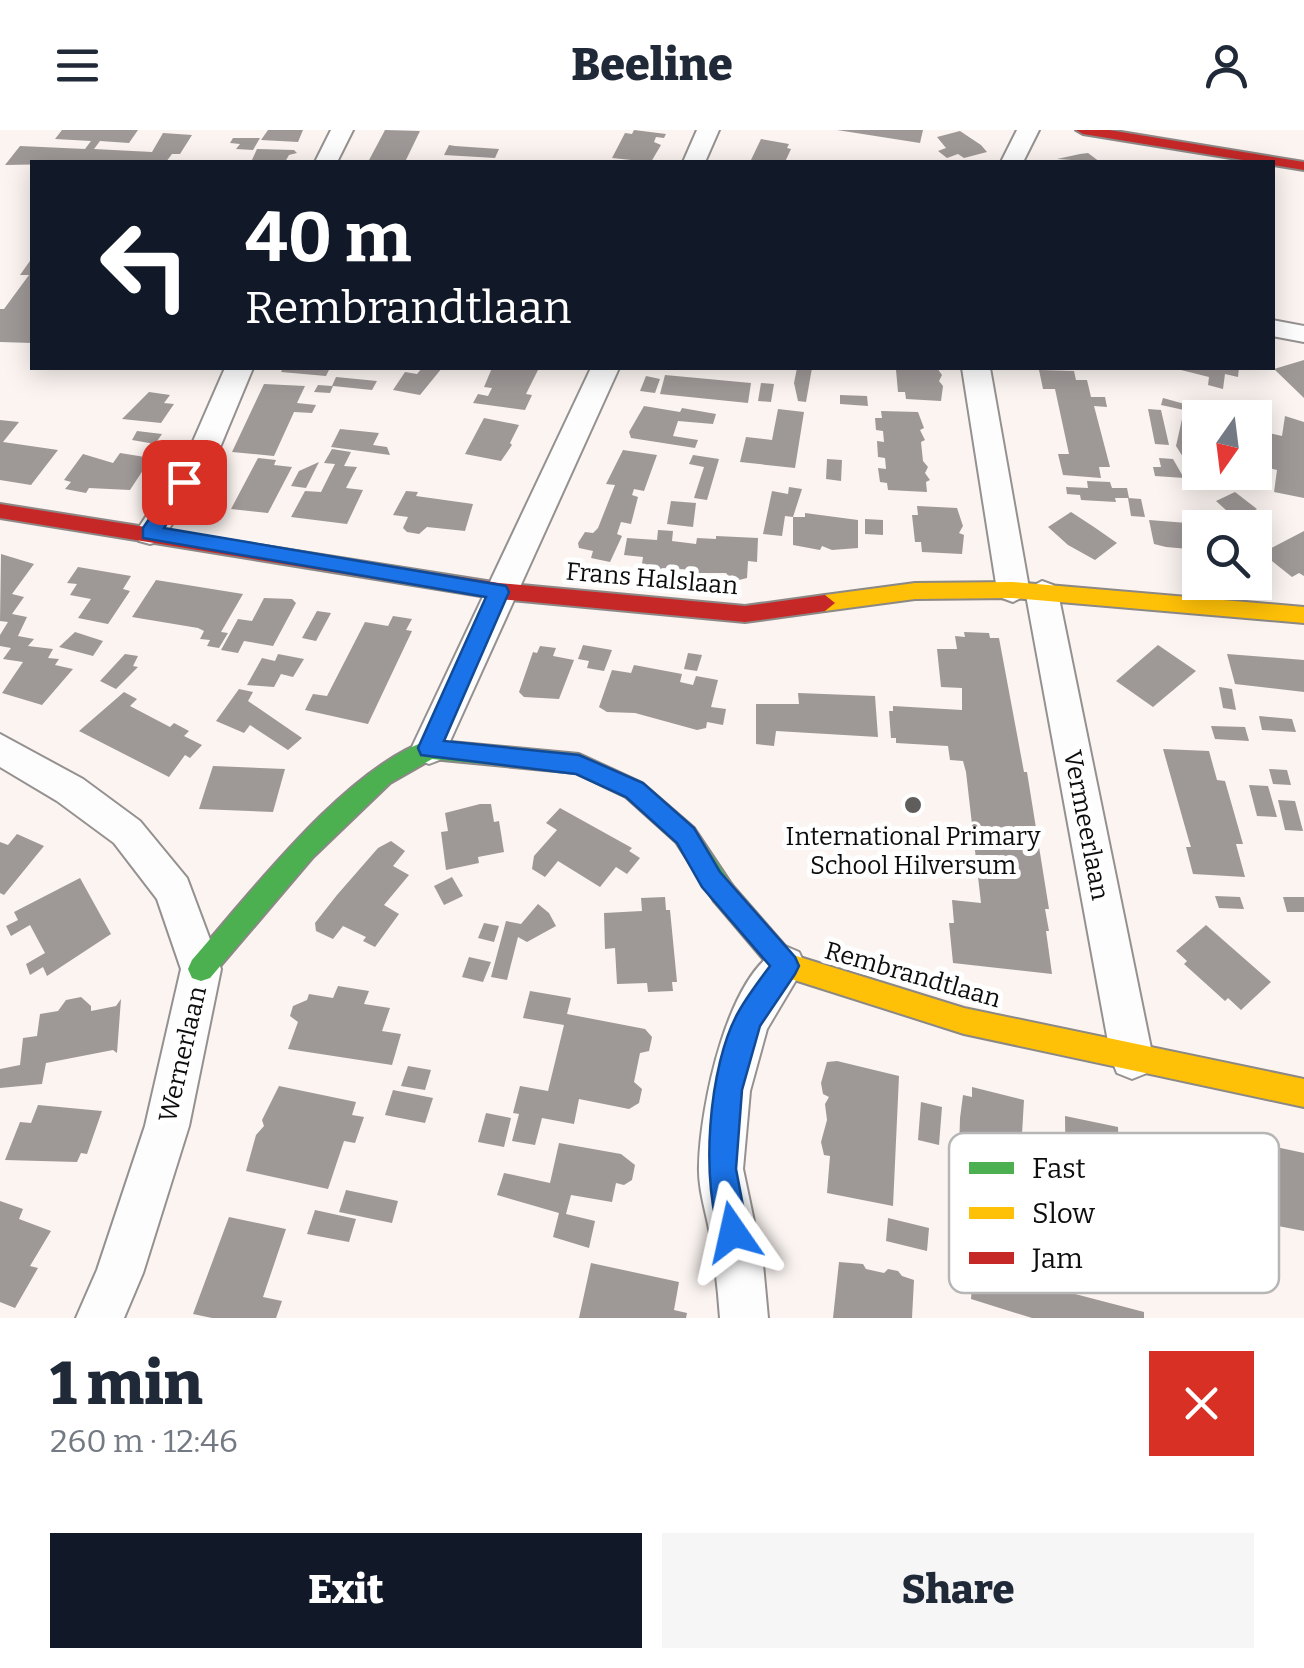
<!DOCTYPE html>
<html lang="en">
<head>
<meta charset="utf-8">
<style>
  :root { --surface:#fff; --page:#f6f6f7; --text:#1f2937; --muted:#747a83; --accent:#111827 }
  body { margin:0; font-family:Bitter,serif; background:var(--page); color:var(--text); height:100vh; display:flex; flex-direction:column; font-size:38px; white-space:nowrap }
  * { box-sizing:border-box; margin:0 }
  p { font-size:32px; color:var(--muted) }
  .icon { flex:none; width:55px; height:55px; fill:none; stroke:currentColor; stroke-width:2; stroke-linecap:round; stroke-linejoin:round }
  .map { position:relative; height:1188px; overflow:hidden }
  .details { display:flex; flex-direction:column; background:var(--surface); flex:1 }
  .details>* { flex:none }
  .hud { position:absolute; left:30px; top:30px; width:1245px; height:210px; border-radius:0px; box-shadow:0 5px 25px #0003; background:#111827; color:#fff; overflow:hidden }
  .needle { width:65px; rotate:194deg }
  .buttons { position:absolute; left:1182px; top:270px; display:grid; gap:20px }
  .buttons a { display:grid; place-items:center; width:90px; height:90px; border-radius:0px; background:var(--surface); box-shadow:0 5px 25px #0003; font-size:50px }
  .pin { position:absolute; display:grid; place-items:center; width:85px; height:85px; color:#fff; margin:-42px; border-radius:20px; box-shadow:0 5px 15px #0006 }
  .me { position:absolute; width:110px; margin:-55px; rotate:349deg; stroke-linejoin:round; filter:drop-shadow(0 0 8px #0008) }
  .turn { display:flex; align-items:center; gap:35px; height:210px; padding:0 50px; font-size:45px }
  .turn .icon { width:130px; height:130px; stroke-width:2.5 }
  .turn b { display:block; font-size:70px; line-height:85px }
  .round { display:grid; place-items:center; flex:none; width:105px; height:105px; border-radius:0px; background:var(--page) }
  .head { display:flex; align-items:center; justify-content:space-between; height:170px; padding:0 50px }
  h1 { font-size:60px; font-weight:800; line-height:75px }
  .action { display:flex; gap:20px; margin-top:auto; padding:20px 50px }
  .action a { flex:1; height:115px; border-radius:0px; background:var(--accent); color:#fff; font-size:40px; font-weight:800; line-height:115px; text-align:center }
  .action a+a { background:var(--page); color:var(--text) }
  header { display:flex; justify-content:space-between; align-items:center; height:130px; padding:0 50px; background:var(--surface); font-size:45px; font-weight:800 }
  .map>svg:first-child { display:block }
</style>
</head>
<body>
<header><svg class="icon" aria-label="menu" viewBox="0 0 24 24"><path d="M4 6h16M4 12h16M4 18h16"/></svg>Beeline<svg class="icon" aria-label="person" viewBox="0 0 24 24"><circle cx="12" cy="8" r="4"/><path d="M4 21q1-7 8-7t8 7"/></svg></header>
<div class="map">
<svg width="1304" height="1188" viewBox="0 0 1304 1188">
  <rect width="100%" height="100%" fill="#fbf4f1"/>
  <g fill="#9e9897">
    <polygon points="62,0 138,0 129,13 100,11 94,19 152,22 163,3 192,5 180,24 172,24 166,32 5,35 20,16 85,19 91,11 55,9"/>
    <polygon points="268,0 303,0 298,12 261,10"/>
    <polygon points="385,0 420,1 405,32 368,32"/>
    <polygon points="634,0 666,4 664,8 656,7 654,12 661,15 651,32 612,28 625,3 632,4"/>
    <polygon points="837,0 923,0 920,13"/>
    <polygon points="960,1 981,15 987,22 964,28 958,24 947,28 938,21 946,18 937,7"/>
    <polygon points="233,8 260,8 253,20 236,19 240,14 230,13"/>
    <polygon points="761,9 789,14 787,18 791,19 785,32 750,32"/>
    <polygon points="449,15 455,16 499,19 495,28 444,25"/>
    <polygon points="257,19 294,20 297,23 289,25 285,32 251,32"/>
    <polygon points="1088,23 1100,32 1057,29 1080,24"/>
    <polygon points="32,128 32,213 0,212 0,179 4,179 29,145 20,145"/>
    <polygon points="1304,230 1304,268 1274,239"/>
    <polygon points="283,238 330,238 326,246 281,242"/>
    <polygon points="422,238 442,238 420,265 393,260 405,242 417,244"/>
    <polygon points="492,238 539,238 526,264 532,265 525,280 473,273 478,264 488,266 492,258 484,257"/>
    <polygon points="797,238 812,238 806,272 798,271 794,253"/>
    <polygon points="903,238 937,238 942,245 939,251 943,256 941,271 906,269 905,262 898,262 896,240"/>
    <polygon points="1173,238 1239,238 1238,247 1225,244 1223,259 1208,255 1209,247"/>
    <polygon points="1039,240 1074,241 1076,250 1087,250 1091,267 1105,267 1107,277 1094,276 1110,337 1099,337 1101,348 1063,345 1058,324 1069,324 1055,259 1043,259"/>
    <polygon points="665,245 751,253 748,273 660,264"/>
    <polygon points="646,246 660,249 655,263 640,261"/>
    <polygon points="336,247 377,251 372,260 333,256 330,263 314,262 318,255 332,256"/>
    <polygon points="761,253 774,254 771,272 758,271"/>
    <polygon points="264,254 305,256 297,273 316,275 312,283 294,282 274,326 232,322"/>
    <polygon points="149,262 170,265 164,273 174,274 161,293 122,289"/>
    <polygon points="840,265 867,266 868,276 840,274"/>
    <polygon points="1163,268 1199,278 1188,318 1200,321 1199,332 1183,327 1176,316 1184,280 1161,275"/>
    <polygon points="644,276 680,282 682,278 716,284 713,294 678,291 673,306 698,310 695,318 631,308 629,302"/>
    <polygon points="778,279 804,282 795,338 740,332 746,307 772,310"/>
    <polygon points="1148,279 1161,280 1169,315 1155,314"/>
    <polygon points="881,281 918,282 924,298 920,300 925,310 921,312 923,331 928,337 925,343 930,350 926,352 927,362 888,360 887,353 880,352 878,338 886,339 885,328 878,327 877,311 884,312 883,301 876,300 875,288 882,288"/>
    <polygon points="1285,286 1304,292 1304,368 1274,362 1277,340 1265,337 1269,303 1282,306"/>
    <polygon points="484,288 519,295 510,313 512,315 501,331 465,324"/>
    <polygon points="0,290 19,292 3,312 58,320 31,355 0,350"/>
    <polygon points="340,299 379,303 373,315 387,317 390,325 331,317"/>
    <polygon points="137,301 162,304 155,314 132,310"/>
    <polygon points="332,319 351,322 344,336 357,337 346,358 363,360 347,394 291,387 305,361 321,362 335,334 324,333"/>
    <polygon points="623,320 657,325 644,361 634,359 632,365 638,367 631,394 621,392 617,404 622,406 610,432 591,428 593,421 579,418 578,413 585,402 593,403 598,398 615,355 606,354"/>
    <polygon points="120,323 151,328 130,360 89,358 86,363 65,359 71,352 64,350 83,324 113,333"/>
    <polygon points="693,325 719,329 707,370 694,368 704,337 689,334"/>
    <polygon points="258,328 276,330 274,335 292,337 268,383 231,379"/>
    <polygon points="1159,328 1173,329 1184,348 1155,346 1153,337 1161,337"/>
    <polygon points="827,329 842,330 841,351 826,349"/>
    <polygon points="319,332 306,358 291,356 299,341"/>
    <polygon points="1087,351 1110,352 1112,358 1127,358 1129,368 1115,368 1116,372 1081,370 1080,365 1067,364 1066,357 1088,358"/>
    <polygon points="789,357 802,359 793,387 785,386 782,406 763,404 772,361 788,364"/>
    <polygon points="406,361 418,362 416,366 473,374 465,401 427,397 419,404 407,402 403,398 408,387 393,385"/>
    <polygon points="1235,362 1257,379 1237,390 1216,371"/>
    <polygon points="1128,368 1141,369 1145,387 1131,386"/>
    <polygon points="671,371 696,373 693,397 667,394"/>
    <polygon points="917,376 957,378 963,396 959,403 964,405 962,424 922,422 921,412 915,412 912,385 918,385"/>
    <polygon points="1071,382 1094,397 1117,413 1095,430 1068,415 1048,397"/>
    <polygon points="805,383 858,390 858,418 832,420 822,416 820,420 793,415 793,387 805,387"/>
    <polygon points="865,389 883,390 883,405 865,404"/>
    <polygon points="1149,390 1213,395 1213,398 1200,398 1200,420 1166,417 1154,414"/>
    <polygon points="658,400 673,401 672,411 696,414 697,408 716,409 716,406 758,408 757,432 748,431 747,448 739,450 732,450 726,443 695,443 695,440 663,438 648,443 641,440 643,427 624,425 627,408 657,410"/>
    <polygon points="1304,401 1304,446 1299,443 1292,447 1262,423"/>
    <polygon points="1,424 34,434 12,464 24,467 12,484 27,487 18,506 34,509 28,516 53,519 48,528 59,529 55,535 73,539 42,575 2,563 23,532 3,529 11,518 0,516 0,505 8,492 0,491"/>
    <polygon points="78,437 131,446 123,459 130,461 108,494 78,488 91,469 70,465 77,454 67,453"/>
    <polygon points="156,450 243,464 221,502 228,503 219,518 207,516 210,510 200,509 204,501 198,498 132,487"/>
    <polygon points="264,468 292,469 296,473 273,516 244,511 238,523 221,520 238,489 252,491"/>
    <polygon points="317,481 331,483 316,511 302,508"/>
    <polygon points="393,486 412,489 406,500 412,501 368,594 305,580 313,564 327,566 365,492 388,496"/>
    <polygon points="75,502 103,511 93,526 59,517"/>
    <polygon points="964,502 989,503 990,508 999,508 1024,642 1027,642 1049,779 1045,779 1049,801 1046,801 1052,844 953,833 949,793 954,793 952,770 981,773 966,642 963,631 950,630 948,616 896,613 896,608 891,608 889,581 893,581 893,576 962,580 962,558 941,557 937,519 957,519 955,506 965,507"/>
    <polygon points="583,515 612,520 604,541 587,538 589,531 578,529"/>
    <polygon points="1158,515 1196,541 1153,577 1116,551"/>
    <polygon points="540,516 556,518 553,526 574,530 559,569 524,567 519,562 533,522 537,523"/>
    <polygon points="688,523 702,525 697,541 684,539"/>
    <polygon points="125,524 138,526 133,536 138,537 116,559 100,551"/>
    <polygon points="278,524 304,529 293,547 281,544 274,557 247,555 262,528 275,531"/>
    <polygon points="1227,524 1304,530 1304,562 1235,554"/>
    <polygon points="634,535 682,544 680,552 693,555 696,546 718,550 711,577 726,579 723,595 707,592 706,598 697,600 635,583 607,582 599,577 612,540 631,543"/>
    <polygon points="1219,557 1232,559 1236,580 1223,578"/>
    <polygon points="239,559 253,562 248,571 302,608 288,620 250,595 244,603 216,591"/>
    <polygon points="124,562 137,569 130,576 170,597 174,593 189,601 184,606 202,615 190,628 185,625 169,647 79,601"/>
    <polygon points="798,563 875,566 878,607 776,601 774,616 756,614 756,574 799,574"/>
    <polygon points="1259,586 1292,589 1296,602 1262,600"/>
    <polygon points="1211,596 1245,597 1249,611 1215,609"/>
    <polygon points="1163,619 1209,621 1217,650 1225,651 1243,714 1236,714 1245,747 1193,744 1186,717 1191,717 1189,711"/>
    <polygon points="213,636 285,639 273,682 199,679"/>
    <polygon points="1269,639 1287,640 1291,655 1273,654"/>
    <polygon points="1249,655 1268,656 1277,687 1257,686"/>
    <polygon points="1278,670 1295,671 1303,701 1285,700"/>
    <polygon points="480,674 491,674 494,692 499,691 504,722 478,727 479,733 446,740 441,702 448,701 445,683"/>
    <polygon points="560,678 632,718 629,721 640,728 627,744 616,737 600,757 558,731 545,747 532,739 534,726 557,700 546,693"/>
    <polygon points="17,704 44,716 4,765 0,763 0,712 8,715"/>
    <polygon points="391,711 405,721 393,736 409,745 384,775 399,784 375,817 363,811 366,807 343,796 333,809 316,801 315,793 337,765 378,718"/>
    <polygon points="452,747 463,766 444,775 434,756"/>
    <polygon points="80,748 111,804 47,846 43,837 30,845 26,834 45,823 38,810 30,795 11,806 6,796 18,790 14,782"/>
    <polygon points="1215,766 1240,767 1244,779 1219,778"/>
    <polygon points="665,767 666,780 670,780 677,852 672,852 673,861 648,862 647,853 617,854 615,818 605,819 604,783 642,781 641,768"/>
    <polygon points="1283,767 1304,767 1304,782 1287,782"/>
    <polygon points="538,774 549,783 556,796 527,812 518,807 507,850 491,847 506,791 521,794"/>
    <polygon points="484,793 499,796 494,812 478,808"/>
    <polygon points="1206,795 1271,852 1241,880 1228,868 1225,871 1184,834 1187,831 1176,821"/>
    <polygon points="469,827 491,832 483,852 462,847"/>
    <polygon points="338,856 369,861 364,874 390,878 382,901 401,904 392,935 288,919 298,892 290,886 293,876 307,870 309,864 333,868"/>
    <polygon points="530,861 571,868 567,884 645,899 652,907 649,921 640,923 634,952 642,959 639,973 629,979 579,969 574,994 542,988 535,1015 512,1011 519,984 513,983 520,956 548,961 564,895 523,888"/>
    <polygon points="81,867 91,876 91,881 116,876 121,869 117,923 113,920 46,933 42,954 0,958 0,939 20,935 23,908 37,906 40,884 58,881 66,870"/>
    <polygon points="837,931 899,946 893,1076 827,1063 830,1026 824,1025 821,1012 827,990 825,974 829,967 823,964 821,953 827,932"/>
    <polygon points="408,936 431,940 425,960 401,956"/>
    <polygon points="279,956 356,972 352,985 364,987 355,1013 344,1011 328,1059 246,1041 256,1005 264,996 262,990"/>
    <polygon points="972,957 1024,970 1019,1055 1060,1065 1059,1110 1035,1104 1033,1153 1144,1182 1144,1188 1032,1188 971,1169 973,1138 1009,1147 1013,1062 1004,1059 1004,1052 964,1042 965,1023 959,1021 960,988 963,965 972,967"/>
    <polygon points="393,960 433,968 425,993 385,985"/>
    <polygon points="921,972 942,977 939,1015 918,1010"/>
    <polygon points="38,975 102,981 87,1024 81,1023 77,1032 5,1030 20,992 31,993"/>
    <polygon points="486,983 511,988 504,1017 478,1012"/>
    <polygon points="1065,986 1118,997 1121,1077 1066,1066"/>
    <polygon points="1228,1007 1304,1023 1304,1101 1257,1092 1261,1131 1223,1123 1218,1066 1233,1069"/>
    <polygon points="559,1013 621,1024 635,1035 632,1050 624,1055 616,1053 612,1072 571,1065 566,1084 595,1091 589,1118 553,1107 559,1083 497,1065 504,1043 550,1053"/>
    <polygon points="346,1060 398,1071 392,1093 339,1082"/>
    <polygon points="0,1071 23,1079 19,1089 51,1101 30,1136 38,1138 15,1178 0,1172"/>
    <polygon points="315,1080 356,1089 349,1112 307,1104"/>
    <polygon points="229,1087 286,1099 263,1167 282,1171 276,1188 212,1188 193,1184"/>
    <polygon points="888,1088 929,1098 927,1121 886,1111"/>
    <polygon points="839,1132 863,1134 866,1139 884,1143 888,1139 898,1141 902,1146 914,1150 912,1188 833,1188"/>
    <polygon points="591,1133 679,1152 674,1180 687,1183 686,1188 579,1188"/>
  </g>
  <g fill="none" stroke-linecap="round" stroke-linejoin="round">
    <defs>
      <g id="street">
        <polygon points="331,0 353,0 337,32 315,32"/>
        <polygon points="697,0 719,0 705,32 683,32"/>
        <polygon points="1017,0 1039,0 1023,32 1001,32"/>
        <polygon points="1272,190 1304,196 1304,212 1272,206"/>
        <polygon points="225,238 253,238 216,327 161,411 150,414 139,411 135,403 187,325"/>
        <polygon points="591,238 619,238 442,629 429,634 416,629 411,619"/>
        <polygon points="962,238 990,238 1029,458 1042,451 1053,455 1058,463 1153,928 1147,943 1132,949 1117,943 1111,928 1026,465 1013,472 1002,468 997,460"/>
        <polygon points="0,604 83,649 140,691 187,748 221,839 189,996 143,1143 124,1188 76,1188 97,1140 145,996 181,839 157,769 114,713 57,671 0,637"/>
        <path d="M 785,816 L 799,822 L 805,835 L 767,899 L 750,961 L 743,1039 L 763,1134 L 768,1188 L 720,1188 C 718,1160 715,1132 710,1104 C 706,1082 698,1058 699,1036 C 700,979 727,839 785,816 Z"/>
      </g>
      <path id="fast" d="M 429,610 L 579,624 L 642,653 L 694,698 L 732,755 L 735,763 L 732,771 L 723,774 L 714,771 L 676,712 L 626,667 L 576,643 L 432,629 L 390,653 L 313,727 L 210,848 L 201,851 L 192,848 L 188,839 L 192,830 C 250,764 346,638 429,610 Z"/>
      <g id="slow">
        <polygon points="1013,452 1304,477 1304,493 1013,468 915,469 825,481 815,473 825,465 915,453"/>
        <polygon points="723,752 732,755 793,825 964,878 1304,949 1304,977 964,904 785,847 776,844 714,771 711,763 714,755"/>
      </g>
      <g id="jam">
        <polygon points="1076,0 1109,0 1304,32 1304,40 1083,4"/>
        <polygon points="0,374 499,453 745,476 825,465 835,473 825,481 745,492 499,469 0,388"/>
      </g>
    </defs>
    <use href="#street" stroke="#949190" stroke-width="4"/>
    <use href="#fast" stroke="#8b8886" stroke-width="4"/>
    <use href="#slow" stroke="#8b8886" stroke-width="4"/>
    <use href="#jam" stroke="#8b8886" stroke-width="4"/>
    <use href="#street" fill="#fefdfd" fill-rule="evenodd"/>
    <use href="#fast" fill="#4caf50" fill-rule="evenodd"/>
    <use href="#slow" fill="#ffc107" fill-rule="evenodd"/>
    <use href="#jam" fill="#c62828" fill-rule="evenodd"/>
  </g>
  <path fill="#1a73e8" stroke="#114b97" stroke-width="2.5" d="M 184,346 L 194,352 L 164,398 L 506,456 L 509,462 L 444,611 L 579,625 L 643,653 L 694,698 L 720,742 L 795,827 L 799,836 L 795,844 L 760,896 L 742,960 L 736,1039 L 748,1102 L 744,1113 L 733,1118 L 723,1113 C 699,1056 708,934 739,881 C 748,865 759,851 770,836 L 702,757 L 677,713 L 626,667 L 576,644 L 421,625 L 418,618 L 486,467 L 143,408 L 143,398 L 177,348 Z"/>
  <circle fill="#605e5d" stroke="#fff" stroke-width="4" cx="913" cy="675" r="10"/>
  <g text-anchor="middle" stroke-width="10" stroke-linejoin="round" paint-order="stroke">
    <g font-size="25" fill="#0d0d0d" stroke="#fff">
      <text transform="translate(652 448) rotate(5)" y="9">Frans Halslaan</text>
      <text transform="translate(1087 695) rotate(79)" y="9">Vermeerlaan</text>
      <text transform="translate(913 844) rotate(16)" y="9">Rembrandtlaan</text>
      <text transform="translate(182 924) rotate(-77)" y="9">Wernerlaan</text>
    </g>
    <g font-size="25" fill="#0d0d0d" stroke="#fff">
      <text x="913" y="715">International Primary<tspan x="913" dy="29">School Hilversum</tspan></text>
    </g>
  </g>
  <rect x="949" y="1003" width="330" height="160" rx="15" fill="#fff" stroke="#b6b6b6" stroke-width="2.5"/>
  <rect x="969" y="1032" width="45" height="12" fill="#4caf50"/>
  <rect x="969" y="1077" width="45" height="12" fill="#ffc107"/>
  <rect x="969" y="1122" width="45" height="12" fill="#c62828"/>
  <g font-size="28" fill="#0d0d0d">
    <text x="1032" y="1048">Fast</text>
    <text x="1032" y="1093">Slow</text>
    <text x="1032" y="1138">Jam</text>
  </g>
</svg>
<div class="buttons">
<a><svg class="needle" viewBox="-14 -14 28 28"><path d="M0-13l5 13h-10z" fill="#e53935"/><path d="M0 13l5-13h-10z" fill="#747a83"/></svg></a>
<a><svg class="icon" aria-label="search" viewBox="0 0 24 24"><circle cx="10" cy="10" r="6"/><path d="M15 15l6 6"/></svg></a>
</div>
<div class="pin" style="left:184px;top:352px;background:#d93025"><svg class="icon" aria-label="arrive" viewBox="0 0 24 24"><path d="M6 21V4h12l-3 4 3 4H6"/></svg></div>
<svg class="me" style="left:733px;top:1102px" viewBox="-20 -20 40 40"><path d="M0-17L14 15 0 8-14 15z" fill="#1a73e8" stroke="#fff" stroke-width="4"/></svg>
<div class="hud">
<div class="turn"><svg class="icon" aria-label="left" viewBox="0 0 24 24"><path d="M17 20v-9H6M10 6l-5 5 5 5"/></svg><div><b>40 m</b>Rembrandtlaan</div></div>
</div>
</div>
<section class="details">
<div class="head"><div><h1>1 min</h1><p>260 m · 12:46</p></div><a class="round" style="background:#d93025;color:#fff"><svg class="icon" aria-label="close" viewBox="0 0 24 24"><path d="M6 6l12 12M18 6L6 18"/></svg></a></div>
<div class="action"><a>Exit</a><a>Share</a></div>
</section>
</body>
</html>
